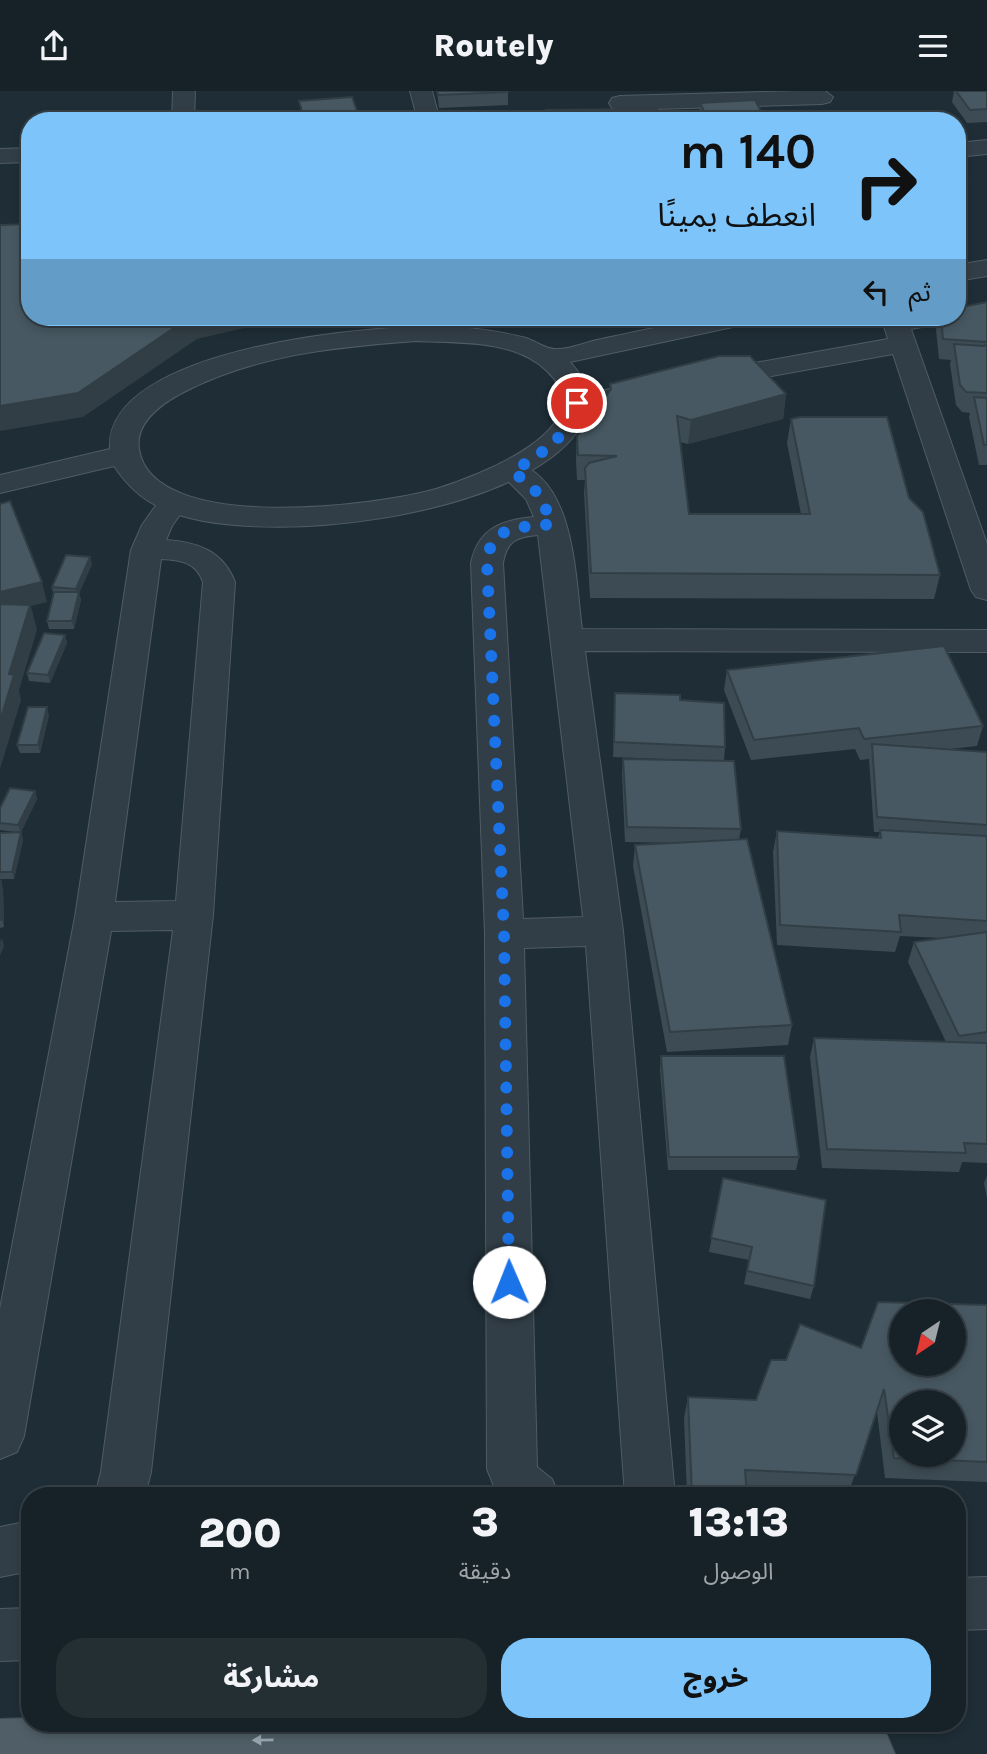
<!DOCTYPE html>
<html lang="ar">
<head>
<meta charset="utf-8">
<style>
  :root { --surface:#172228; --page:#242f34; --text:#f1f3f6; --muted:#9ea4a8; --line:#363f45; --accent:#7cc4f9 }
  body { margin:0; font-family:Karla,"Noto Sans Arabic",sans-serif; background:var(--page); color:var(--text); direction:rtl; height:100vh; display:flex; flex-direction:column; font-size:26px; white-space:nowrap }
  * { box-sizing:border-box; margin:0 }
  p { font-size:23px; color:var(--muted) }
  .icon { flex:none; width:38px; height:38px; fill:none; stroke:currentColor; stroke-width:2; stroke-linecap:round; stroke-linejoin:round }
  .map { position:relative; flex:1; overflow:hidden; direction:ltr }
  .side { position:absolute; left:21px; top:1396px; width:945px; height:245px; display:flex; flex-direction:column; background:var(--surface); border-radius:28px; box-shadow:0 4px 10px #0003,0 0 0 2px var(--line); direction:rtl }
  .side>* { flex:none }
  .top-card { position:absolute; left:21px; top:21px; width:945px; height:214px; border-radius:28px; box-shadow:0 4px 10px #0003,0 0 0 2px var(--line); direction:rtl; background:#7cc4f9; color:#111; overflow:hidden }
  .needle { width:46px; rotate:215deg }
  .buttons { position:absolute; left:889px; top:1208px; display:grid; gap:14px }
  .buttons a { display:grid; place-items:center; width:77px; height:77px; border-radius:50%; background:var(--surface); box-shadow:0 4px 10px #0003,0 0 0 2px var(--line); font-size:35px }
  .pin { position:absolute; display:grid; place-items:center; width:60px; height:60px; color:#fff; margin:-30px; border:4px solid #fff; border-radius:50%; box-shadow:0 2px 7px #0007 }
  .me { position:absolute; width:77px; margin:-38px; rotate:359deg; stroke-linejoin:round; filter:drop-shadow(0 0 5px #0008) }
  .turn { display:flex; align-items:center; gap:24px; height:147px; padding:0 35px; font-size:32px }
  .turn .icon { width:91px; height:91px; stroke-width:2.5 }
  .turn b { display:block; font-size:49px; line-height:60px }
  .then { display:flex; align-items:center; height:66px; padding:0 35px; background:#0003; gap:14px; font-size:26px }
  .eta { display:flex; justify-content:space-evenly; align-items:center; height:119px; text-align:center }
  .eta b { font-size:42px; font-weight:800; line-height:49px }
  .button { display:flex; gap:14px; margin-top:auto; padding:14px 35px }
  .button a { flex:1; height:80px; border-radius:28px; background:var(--accent); color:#111; font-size:28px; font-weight:800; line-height:80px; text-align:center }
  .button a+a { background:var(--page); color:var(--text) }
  header { display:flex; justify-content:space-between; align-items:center; height:91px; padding:0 35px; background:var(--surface); font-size:32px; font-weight:800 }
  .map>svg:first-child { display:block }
</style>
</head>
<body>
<header><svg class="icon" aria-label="menu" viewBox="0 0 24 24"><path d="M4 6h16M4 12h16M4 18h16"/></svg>Routely<svg class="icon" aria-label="share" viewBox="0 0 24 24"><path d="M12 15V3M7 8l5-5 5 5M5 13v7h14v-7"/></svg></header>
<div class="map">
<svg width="987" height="1663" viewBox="0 0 987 1663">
  <rect width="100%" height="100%" fill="#1f2d36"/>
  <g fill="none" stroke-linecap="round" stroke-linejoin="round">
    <defs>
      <g id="minor">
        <polygon points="173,0 195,0 194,30 172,30"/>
        <polygon points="410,0 432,0 440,30 418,30"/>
        <polygon points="799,0 825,0 833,6 830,11 822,13 620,19 612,17 609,12 612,7 620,5"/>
        <polygon points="987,49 987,63 957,66 957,52"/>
        <polygon points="30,57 30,71 0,72 0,58"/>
        <polygon points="881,226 947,226 943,232 911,238 987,453 987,509 976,506 971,499 893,263 577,320 567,318 563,312 567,306 577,304 888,248"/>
        <path d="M 513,371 C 576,387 575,487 582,538 L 987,539 L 987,561 L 585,560 L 623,840 L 675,1405 L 625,1405 L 586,855 L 524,857 L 537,1376 L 552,1388 L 559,1405 L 498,1405 L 487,1378 L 485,843 L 471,472 C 478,438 501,429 534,426 L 526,408 L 498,380 L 503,374 ZM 538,444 L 583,826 L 523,828 L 503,472 C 507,450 516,446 538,444 Z"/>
        <path d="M 173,403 L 184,406 L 188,412 L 172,435 L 166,449 C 198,451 223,460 235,491 L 213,824 L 151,1381 L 145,1405 L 95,1405 L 101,1381 L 173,839 L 111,840 L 24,1345 L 17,1361 L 0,1368 L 0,1218 L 75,826 L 131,459 L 142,434 L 162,406 ZM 161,468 C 181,469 196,471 203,491 L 176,810 L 115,811 Z"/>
        <polygon points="30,1430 30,1480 0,1486 0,1436"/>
        <polygon points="987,1486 987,1538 957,1539 957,1487"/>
        <polygon points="30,1517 30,1569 0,1570 0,1518"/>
      </g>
      <g id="tertiary">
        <polygon points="987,169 987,185 957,190 957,174"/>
        <path d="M 706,226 L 755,226 L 751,232 L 742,234 L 570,271 C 591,294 596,315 577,341 C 516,427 251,460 161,417 C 140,407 127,394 114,375 L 0,402 L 0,384 L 110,358 C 103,255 386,231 457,236 C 481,238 503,241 526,247 C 535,250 546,258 555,258 C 568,259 584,252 597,249 C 633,241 670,234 706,226 ZM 416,250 C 458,252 514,248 547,280 C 607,337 475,386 436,398 C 377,415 152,444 139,358 C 135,332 160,314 180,303 C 253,264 335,256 416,250 Z"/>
      </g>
      <polygon id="primary" points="30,1627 30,1633 851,1633 868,1636 887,1644 895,1663 0,1663 0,1628"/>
    </defs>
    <use href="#minor" stroke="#505c65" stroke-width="2"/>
    <use href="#tertiary" stroke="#505c65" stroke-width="2"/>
    <use href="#primary" stroke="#3f4a53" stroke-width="2"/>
    <use href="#minor" fill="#323e47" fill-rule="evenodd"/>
    <use href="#tertiary" fill="#323e47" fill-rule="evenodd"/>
    <use href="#primary" fill="#505e67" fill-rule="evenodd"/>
  </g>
  <g fill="#3d4c54">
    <polygon points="437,0 508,1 508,14 439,17"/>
    <polygon points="954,0 987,0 987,31 967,32 952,11"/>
    <polygon points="700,12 766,30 701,30 699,25"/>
    <polygon points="987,211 987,374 979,374 969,326 970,322 962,321 956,314 950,273 951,269 939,268 936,239 938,226 957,226"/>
    <polygon points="610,293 786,303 783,328 688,353 680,351 689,423 801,423 787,352 791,328 909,407 940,484 934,508 590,507 584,402 585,389 577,389 576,369 577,345 610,300"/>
    <polygon points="92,473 79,502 81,509 74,538 49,538 47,530 53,503 52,496"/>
    <polygon points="65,544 67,552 50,592 29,590 27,582"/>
    <polygon points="727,579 983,635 977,655 951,658 987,661 987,1072 962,1071 959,1081 822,1077 810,966 814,947 946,951 908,871 914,851 942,847 900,845 895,861 777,854 773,761 777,740 878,746 880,741 874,741 869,668 860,669 855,658 751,669 724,599"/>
    <polygon points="615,602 680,609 725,656 724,670 741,738 739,749 792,934 788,954 667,961 633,775 635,754 683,752 625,751 622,683 623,668 691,669 613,666"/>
    <polygon points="49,624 40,662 20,662 17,654"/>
    <polygon points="35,700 37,708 21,741 23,749 14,788 0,788 0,742 16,741 0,739 0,717"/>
    <polygon points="0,791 3,798 4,836 0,837"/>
    <polygon points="661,965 799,1066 796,1079 668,1079 660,979"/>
    <polygon points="987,1085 987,1107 984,1092"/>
    <polygon points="723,1087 814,1195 810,1208 744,1193 749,1169 709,1161"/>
    <polygon points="987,1214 987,1391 885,1387 877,1321 848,1403 746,1399 747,1405 687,1405 684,1327 688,1306 756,1309 786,1269 861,1257"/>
  </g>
  <g fill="#323e45">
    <polygon points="358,23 358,30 314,28"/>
    <polygon points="967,86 964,100 957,101 957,87"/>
    <polygon points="190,226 292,226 197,248 83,326 0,340 0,315"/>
    <polygon points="786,303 783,328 688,353 691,329"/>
    <polygon points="90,466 92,473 79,502 81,509 74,538 72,530 77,506 76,498"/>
    <polygon points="42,491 47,511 31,515 37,539 19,599 21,609 0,678 0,630 9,583 0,523 0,501"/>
    <polygon points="65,544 67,552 50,592 48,584"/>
    <polygon points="47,616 49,624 40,662 38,654"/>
    <polygon points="35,700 37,708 21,741 23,749 14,788 12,781 21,742 18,734"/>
    <polygon points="1,790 3,798 4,836 2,829"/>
    <polygon points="2,847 4,855 0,865 0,851"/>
  </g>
  <g fill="#475862" stroke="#323e45" stroke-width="2" fill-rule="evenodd">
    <polygon points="437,0 508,0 508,1 438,4"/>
    <polygon points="956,0 987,0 987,18 970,19"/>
    <polygon points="352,6 358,23 314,28 365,28 365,30 300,30 301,27 304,27 299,10"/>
    <polygon points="755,9 766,30 709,30 700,12"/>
    <polygon points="657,18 660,30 547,30 546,19"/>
    <polygon points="957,75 967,86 957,87"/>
    <polygon points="30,133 30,226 190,226 78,302 0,315 0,134"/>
    <polygon points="987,211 987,251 943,248 941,226 957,226 957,217"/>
    <polygon points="954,253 983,255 987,254 987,302 966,301 960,294"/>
    <polygon points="719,265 750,265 786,303 691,329 677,325 689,423 810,423 791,328 800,326 887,326 909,407 923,421 940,484 591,482 585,377 589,372 617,365 578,364 577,345 611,298 610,293"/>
    <polygon points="974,306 987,307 987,354 984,354"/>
    <polygon points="10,410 42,491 0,501 0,413"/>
    <polygon points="66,464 90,466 76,498 52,496"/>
    <polygon points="54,501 79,501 72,530 47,530"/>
    <polygon points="0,513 30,514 9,583 14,584 0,630"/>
    <polygon points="44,542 65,544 48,584 27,582"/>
    <polygon points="944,555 983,635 864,648 859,637 754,649 727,579"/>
    <polygon points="615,602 680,604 680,609 724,612 725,656 614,651"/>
    <polygon points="28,616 47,616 38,654 17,654"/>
    <polygon points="872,653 987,661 987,734 877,726"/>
    <polygon points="623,668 734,670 741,738 627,736"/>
    <polygon points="10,697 35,700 18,734 0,732 0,717"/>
    <polygon points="880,739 987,745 987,830 899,824 901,841 780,834 777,740 881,747"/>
    <polygon points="21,741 12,781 0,781 0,742"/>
    <polygon points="747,748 792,934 670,941 635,754"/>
    <polygon points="1,790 2,829 0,829 0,791"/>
    <polygon points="987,841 987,941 959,945 914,851"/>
    <polygon points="814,947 987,952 987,1053 964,1052 966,1062 827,1058"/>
    <polygon points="661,965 784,965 799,1066 669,1066"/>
    <polygon points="723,1087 826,1109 814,1195 747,1180 752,1156 711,1147"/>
    <path d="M 878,1211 L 987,1214 L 987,1371 L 894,1367 L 884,1298 L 856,1384 L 745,1379 L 747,1405 L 692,1405 L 688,1306 L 756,1309 L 771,1269 L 786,1269 L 800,1233 L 861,1257 ZM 901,1220 L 954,1220 L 954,1272 L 901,1272 ZM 901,1311 L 954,1311 L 954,1363 L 901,1363 Z"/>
  </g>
  <defs><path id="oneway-solid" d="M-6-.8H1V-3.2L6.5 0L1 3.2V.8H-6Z" transform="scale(1.75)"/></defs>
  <use fill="#9aa8b1" href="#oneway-solid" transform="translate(263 1649) rotate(179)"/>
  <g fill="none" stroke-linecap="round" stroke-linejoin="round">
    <path stroke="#1a73e8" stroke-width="12" stroke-dasharray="0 21.6" d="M 509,1191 L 504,843 L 487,472 C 490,433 520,437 552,433 L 540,404 L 513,380 C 540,364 571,344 577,312"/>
  </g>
</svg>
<div class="buttons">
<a><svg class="needle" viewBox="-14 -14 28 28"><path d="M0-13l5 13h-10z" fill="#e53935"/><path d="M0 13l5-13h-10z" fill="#9ea4a8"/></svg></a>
<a><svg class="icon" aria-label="layers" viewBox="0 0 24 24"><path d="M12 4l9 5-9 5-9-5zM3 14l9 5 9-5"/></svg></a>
</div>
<div class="pin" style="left:577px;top:312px;background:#d93025"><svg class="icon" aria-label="arrive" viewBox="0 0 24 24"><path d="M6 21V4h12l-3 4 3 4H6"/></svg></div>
<svg class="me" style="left:509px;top:1191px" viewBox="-20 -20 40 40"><circle r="19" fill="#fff"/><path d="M0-13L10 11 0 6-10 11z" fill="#1a73e8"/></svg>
<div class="top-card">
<div class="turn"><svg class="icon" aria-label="right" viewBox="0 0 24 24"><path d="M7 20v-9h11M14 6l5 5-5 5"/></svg><div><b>140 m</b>انعطف يمينًا</div></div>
<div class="then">ثم<svg class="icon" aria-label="left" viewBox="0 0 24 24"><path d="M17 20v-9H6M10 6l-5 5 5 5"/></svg></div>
</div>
<section class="side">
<div class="eta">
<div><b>13:13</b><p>الوصول</p></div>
<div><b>3</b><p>دقيقة</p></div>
<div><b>200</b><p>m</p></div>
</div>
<div class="button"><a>خروج</a><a>مشاركة</a></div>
</section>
</div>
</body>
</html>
